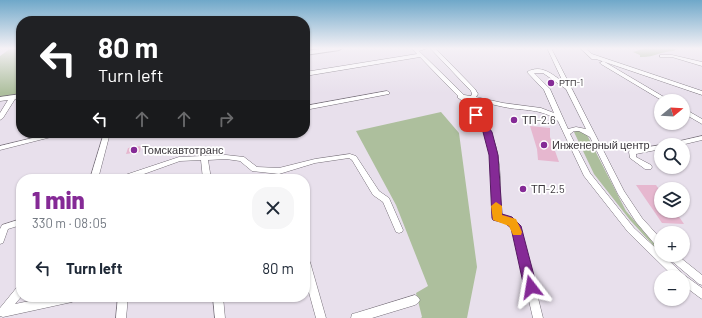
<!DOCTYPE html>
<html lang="en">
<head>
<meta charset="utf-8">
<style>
  :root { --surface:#fff; --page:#f6f6f7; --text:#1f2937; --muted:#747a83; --accent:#852a96 }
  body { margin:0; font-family:Barlow,sans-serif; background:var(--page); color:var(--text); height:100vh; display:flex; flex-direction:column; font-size:15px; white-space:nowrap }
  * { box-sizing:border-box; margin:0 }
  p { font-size:13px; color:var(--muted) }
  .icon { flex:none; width:22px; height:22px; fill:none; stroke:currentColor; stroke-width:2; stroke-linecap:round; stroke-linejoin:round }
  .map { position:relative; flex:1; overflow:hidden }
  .sheet { position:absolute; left:16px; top:174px; width:294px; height:128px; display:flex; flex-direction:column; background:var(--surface); border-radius:16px; box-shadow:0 1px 3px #0004 }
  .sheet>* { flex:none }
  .top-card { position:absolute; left:16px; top:16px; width:294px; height:122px; border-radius:16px; box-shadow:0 1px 3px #0004; background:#202124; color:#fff; overflow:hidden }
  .needle { width:26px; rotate:72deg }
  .buttons { position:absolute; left:654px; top:94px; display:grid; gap:8px }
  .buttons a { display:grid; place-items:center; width:36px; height:36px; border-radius:50%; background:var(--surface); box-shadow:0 1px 3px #0004; font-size:20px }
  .pin { position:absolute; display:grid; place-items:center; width:34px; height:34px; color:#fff; margin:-17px; border-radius:8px; box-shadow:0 2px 6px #0006 }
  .me { position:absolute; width:44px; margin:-22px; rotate:346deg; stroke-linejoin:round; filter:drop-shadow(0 0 3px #0008) }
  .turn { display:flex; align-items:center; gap:14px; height:84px; padding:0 16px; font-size:18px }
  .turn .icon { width:52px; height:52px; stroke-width:2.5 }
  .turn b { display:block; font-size:28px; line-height:34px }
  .lanes { display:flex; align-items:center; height:38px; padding:0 16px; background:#0003; justify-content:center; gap:20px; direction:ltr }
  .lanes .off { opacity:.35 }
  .round { display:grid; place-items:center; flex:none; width:42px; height:42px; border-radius:16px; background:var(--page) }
  .summary { display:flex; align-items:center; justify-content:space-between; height:68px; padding:0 16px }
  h1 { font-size:24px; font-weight:800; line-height:30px; color:var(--accent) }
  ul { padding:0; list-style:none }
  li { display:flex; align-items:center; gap:12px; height:52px; padding:0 16px }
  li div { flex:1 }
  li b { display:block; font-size:15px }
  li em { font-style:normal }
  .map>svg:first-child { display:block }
</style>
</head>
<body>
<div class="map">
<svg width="702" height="318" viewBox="0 0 702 318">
  <rect width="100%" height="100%" fill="#e8e0ec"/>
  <g fill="#adbf9d">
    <polygon points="11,48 21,48 21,95 0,98 0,56"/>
    <path d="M 646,48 L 672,48 L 676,49 L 674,51 C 662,51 652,58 640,57 L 640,55 L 633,52 Z"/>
    <polygon points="441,112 459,133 477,267 467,318 421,318 422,317 416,293 428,286 396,205 356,131"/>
    <polygon points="579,130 587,135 626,211 661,251 661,254 630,220 594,174 574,132"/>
  </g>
  <g fill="#e6b7cf">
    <polygon points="530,126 550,128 550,137 559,162 538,160 537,149"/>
    <polygon points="141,146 140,152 126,154 128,148"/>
    <polygon points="636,185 656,185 661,192 661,211 675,211 684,224 662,223"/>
  </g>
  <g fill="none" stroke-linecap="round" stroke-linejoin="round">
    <defs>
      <g id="minor">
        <path d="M 412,48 L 428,48 L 419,51 L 464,95 L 471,96 L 472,94 L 471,91 L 430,48 L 435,48 L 475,89 L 478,94 L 476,97 L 503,103 L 541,108 L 554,113 L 544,90 L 527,72 C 541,64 552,74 563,82 L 547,48 L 551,48 L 624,191 L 642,218 L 661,239 L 661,249 L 658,248 L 636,222 L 618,194 L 590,137 L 579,131 L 574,131 L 570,134 L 590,173 L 634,228 L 661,253 L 661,255 L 663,255 L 684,275 L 702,288 L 702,299 L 699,297 L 683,285 L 683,277 L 674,277 L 628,232 L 584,176 L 558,121 C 542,108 523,111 504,107 C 492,105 480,100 467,99 C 477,110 487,123 493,138 C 502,161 500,190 501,215 C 508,217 516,219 520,226 L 543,318 L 533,318 L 512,228 L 505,223 L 494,219 L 493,217 C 492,188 495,155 482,129 C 477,118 469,108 460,99 L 458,98 L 458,96 L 454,92 L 420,57 L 305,76 L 305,72 L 417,54 ZM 534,73 L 543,73 L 566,89 L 586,129 L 576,127 L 568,129 L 550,89 Z"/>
        <polygon points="580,48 585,48 592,54 702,91 702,95 596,59 592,59"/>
        <polygon points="660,55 672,55 702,62 702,66 672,57 660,57"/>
        <polygon points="603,61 669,100 670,101 663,101 601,64 600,63"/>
        <polygon points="387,91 389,92 389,94 305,110 305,106"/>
        <polygon points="21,94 21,98 15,99 3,118 0,120 0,113 8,100 0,101 0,97"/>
        <polygon points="683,108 702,119 702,124 683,113"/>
        <polygon points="53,133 64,133 63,134 0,150 0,146"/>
        <polygon points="104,133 110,133 98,179 90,179"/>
        <polygon points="702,136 702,140 681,145 668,145 671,143"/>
        <polygon points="661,145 661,149 636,154 636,157 651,165 652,167 651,169 645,169 630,158 629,152 630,150"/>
        <polygon points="350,154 356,156 379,191 389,198 403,230 402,232 399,233 396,232 383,202 373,195 352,160 349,158 315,163 279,174 252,171 240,161 226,159 208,160 211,179 203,179 201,160 180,161 130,179 118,179 119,177 179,157 226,155 244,157 257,167 279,168 315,159"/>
        <polygon points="21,219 21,225 8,229 3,243 0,244 0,229 2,225"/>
        <polygon points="667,255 677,255 702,275 702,285 699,284 668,258"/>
        <polygon points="305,258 308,259 310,262 326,318 316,318 305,278"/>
        <polygon points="21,285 21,297 15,304 49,297 77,297 75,300 72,302 3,317 0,316 0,308 18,286"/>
        <polygon points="415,295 418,297 420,300 418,303 415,305 372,318 351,318 352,314 356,313"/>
        <polygon points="118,297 128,297 126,318 116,318"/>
        <polygon points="213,297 223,297 225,318 215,318"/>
      </g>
      <polygon id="major" points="328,48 342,48 339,50 305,55 305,51"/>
    </defs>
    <use href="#minor" stroke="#766f79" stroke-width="1"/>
    <use href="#major" stroke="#766f79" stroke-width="2"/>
    <use href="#minor" fill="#fff" fill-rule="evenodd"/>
    <use href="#major" fill="#fff" fill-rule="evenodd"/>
  </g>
  <linearGradient id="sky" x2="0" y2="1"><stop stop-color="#6fa8c9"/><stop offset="0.52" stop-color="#f5f1f6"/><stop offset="1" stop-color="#f5f1f6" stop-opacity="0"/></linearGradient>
  <rect width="702" height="93" fill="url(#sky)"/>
  <polygon fill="#852a96" stroke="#561b62" points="473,113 479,113 492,132 498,155 502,214 512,217 521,226 537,287 535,291 531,293 526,291 524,287 511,228 505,223 493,220 492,218 489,155 483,132 472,115"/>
  <polygon fill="#f59e0b" points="496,202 502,206 502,215 516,219 522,232 521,235 513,235 509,226 493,220 491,206"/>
  <g fill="#852a96" stroke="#fff" stroke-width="1.5">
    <circle cx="551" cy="83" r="4"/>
    <circle cx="514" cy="120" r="4"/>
    <circle cx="544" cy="145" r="4"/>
    <circle cx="134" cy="150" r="4"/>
    <circle cx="523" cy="189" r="4"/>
  </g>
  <g text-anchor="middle" stroke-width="3.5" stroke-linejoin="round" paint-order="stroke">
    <g font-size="9" fill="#3c383d" stroke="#fff" text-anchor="start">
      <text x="559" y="86">РТП-1</text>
    </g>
    <g font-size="11" fill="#3c383d" stroke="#fff" text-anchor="start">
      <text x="522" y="124">ТП-2.6</text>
      <text x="552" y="149">Инженерный центр</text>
      <text x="142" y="154">Томскавтотранс</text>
      <text x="531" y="193">ТП-2.5</text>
    </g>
  </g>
</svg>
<div class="buttons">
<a><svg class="needle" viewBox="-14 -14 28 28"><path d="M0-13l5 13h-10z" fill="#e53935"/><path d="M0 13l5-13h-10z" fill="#747a83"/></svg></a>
<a><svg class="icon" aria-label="search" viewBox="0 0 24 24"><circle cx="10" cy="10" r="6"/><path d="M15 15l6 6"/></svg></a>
<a><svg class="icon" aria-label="layers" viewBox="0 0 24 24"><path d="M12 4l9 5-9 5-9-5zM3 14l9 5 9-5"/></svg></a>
<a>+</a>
<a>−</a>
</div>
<div class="pin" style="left:476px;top:115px;background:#d93025"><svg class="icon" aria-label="arrive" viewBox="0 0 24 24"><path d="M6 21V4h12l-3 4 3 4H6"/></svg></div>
<svg class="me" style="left:531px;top:287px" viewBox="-20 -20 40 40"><path d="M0-17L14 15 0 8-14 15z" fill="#852a96" stroke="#fff" stroke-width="4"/></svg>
<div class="top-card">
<div class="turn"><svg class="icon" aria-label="left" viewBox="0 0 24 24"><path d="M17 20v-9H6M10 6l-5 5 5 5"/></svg><div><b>80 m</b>Turn left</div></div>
<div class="lanes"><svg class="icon" aria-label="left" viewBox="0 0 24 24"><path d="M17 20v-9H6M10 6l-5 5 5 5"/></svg><svg class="icon off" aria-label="ahead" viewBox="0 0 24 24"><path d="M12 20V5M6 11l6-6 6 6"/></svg><svg class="icon off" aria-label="ahead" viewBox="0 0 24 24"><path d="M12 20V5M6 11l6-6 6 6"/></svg><svg class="icon off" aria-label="right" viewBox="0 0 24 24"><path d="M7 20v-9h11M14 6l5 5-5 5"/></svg></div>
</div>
<section class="sheet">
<div class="summary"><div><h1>1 min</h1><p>330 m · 08:05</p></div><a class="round"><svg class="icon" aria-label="close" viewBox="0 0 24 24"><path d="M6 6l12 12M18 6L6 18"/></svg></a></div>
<ul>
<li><svg class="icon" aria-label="left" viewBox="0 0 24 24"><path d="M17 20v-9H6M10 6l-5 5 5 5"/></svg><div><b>Turn left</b></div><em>80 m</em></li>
</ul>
</section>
</div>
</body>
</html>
